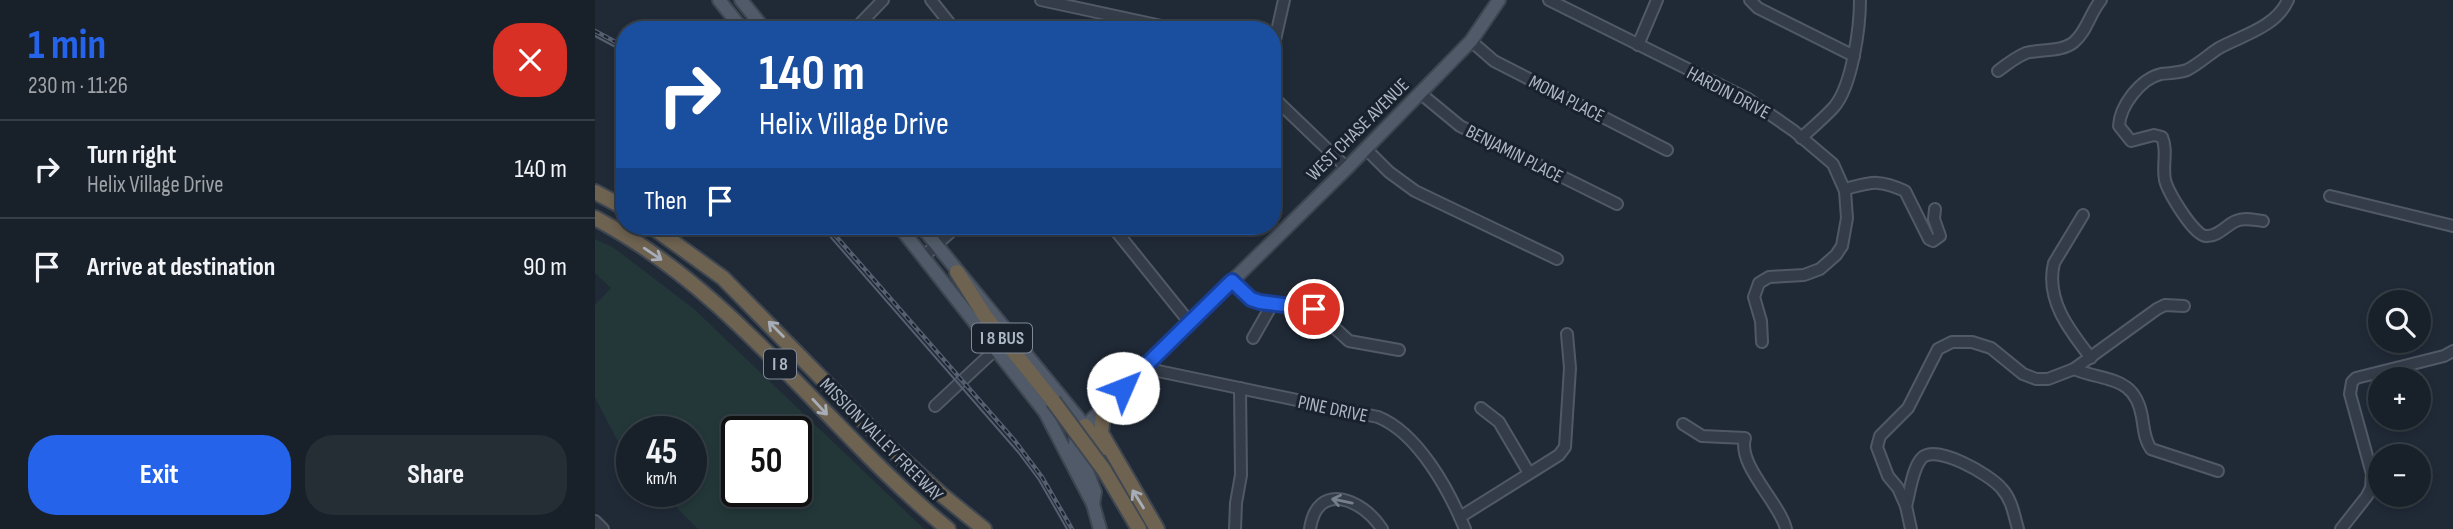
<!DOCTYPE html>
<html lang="en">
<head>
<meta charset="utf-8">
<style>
  :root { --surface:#182029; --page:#252d35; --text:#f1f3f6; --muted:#9fa3a8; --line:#363e46; --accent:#2563eb }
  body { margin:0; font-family:"Sofia Sans Condensed",sans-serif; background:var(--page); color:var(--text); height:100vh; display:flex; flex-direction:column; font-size:26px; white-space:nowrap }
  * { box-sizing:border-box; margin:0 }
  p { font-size:23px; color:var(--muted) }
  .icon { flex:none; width:38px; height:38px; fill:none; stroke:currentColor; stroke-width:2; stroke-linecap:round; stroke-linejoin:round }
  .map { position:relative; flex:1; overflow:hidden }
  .side { display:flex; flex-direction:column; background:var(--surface); width:595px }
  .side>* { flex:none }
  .banner { position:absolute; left:21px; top:21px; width:665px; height:214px; border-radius:28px; box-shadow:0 4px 10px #0003,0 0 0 2px var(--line); background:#1a4fa0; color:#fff; overflow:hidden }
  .fabs { position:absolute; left:1773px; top:290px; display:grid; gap:14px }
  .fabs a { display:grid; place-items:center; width:63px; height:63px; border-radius:50%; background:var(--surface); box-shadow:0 4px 10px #0003,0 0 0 2px var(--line); font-size:35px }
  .speed { position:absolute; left:21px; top:416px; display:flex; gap:14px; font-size:35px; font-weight:700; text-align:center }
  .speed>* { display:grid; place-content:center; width:91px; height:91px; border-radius:50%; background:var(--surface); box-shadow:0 4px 10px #0003,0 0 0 2px var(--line); line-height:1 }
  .speed small { font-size:18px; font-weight:400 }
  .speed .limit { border:4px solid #111; border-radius:10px; background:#fff; color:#111 }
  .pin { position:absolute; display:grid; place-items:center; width:60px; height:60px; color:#fff; margin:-30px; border:4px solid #fff; border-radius:50%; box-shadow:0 2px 7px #0007 }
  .me { position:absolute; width:77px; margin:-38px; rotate:46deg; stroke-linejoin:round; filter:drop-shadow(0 0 5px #0008) }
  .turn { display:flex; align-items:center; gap:24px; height:147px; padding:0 28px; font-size:32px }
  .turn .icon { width:91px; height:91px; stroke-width:2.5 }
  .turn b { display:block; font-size:49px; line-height:60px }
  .then { display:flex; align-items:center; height:66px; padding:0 28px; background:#0003; gap:14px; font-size:26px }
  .round { display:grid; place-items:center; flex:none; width:74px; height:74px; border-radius:28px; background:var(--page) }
  .overview { display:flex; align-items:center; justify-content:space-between; height:119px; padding:0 28px }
  h1 { font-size:42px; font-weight:700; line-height:52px; color:var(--accent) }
  .primary-button { display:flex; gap:14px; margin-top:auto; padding:14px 28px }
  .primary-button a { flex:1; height:80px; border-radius:28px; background:var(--accent); color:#fff; font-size:28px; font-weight:700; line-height:80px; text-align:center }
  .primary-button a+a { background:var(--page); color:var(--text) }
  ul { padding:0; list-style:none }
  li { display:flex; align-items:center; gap:21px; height:98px; padding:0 28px; border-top:2px solid var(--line) }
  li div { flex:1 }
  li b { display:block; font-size:26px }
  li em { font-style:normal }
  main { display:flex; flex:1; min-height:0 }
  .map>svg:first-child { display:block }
</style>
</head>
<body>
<main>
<section class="side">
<div class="overview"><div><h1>1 min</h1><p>230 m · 11:26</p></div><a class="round" style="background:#d93025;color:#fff"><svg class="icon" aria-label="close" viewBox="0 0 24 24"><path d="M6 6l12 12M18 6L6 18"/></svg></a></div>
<ul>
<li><svg class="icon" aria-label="right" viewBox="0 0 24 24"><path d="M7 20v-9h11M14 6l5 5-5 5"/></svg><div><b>Turn right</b><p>Helix Village Drive</p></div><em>140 m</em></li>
<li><svg class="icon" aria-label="arrive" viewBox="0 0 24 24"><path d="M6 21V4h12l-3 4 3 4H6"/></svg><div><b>Arrive at destination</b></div><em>90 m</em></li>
</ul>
<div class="primary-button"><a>Exit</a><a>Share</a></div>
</section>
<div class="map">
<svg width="1858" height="529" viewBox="0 0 1858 529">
  <rect width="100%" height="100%" fill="#202a37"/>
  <path fill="#233739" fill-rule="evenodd" d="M 0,239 L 19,248 L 99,309 L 329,529 L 103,529 L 83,509 L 72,492 L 96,492 L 96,432 L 37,432 L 37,469 L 0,397 L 0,305 L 16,288 L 0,273 ZM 142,432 L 201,432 L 201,492 L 142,492 Z"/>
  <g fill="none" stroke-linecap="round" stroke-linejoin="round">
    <defs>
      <g id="minor">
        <polyline points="336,0 360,30"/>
        <polyline points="446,0 585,30"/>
        <polyline points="954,0 1153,99 1199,131 1238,164 1250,191 1252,218 1247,246 1241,255 1225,269 1209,275 1174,277 1164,283 1159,297 1166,321 1167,342"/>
        <polyline points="1155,0 1163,8 1259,56"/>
        <polyline points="259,30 288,0"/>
        <polyline points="876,41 899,61 1072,150"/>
        <polyline points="1043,45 1062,0"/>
        <polyline points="677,53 689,0"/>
        <path d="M 1403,71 C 1412,64 1421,57 1431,53 C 1446,49 1467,52 1479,42 C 1492,31 1495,13 1506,0"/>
        <polyline points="825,93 865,126 1022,204"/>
        <polyline points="677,96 752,168"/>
        <path d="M 1206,138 C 1217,128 1229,118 1239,107 C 1257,86 1265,28 1265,0"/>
        <polyline points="771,149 794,172 820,191 962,259"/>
        <path d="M 1250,189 C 1277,182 1284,179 1310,191 L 1334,239 L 1338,241 L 1345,236 L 1339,219 L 1340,209"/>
        <polyline points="1735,196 1858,226"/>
        <path d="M 1488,215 L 1459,263 C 1450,300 1475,331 1496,358"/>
        <path d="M 1668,221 C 1659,220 1649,217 1641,221 C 1631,225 1623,237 1611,236 C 1599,236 1573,192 1570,180 C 1567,165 1573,151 1567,137 L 1559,135 L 1536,141 L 1524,126 C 1525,106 1545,79 1566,74 C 1575,73 1583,73 1592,70 C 1604,64 1613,55 1624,48 C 1648,35 1681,27 1693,0"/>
        <polyline points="517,226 595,323"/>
        <polyline points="328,257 362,226"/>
        <polyline points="637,281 656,299 665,302 719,309 754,341 804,350"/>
        <polyline points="658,338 678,303"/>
        <path d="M 552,365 L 563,371 L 783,417 C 823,433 854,490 870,529"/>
        <path d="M 1479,369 C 1511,382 1540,375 1547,417 C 1549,428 1549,439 1556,449 L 1623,471"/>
        <polyline points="340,406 402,348"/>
        <polyline points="886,408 904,422 934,473"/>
        <path d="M 1088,424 L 1107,436 L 1150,438 C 1142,465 1185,503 1191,529"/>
        <path d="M 1311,506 C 1315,492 1317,470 1326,459 C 1339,442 1396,475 1407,489 C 1417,500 1419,515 1423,529"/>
        <polyline points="865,517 964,455 970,447 975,368 972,334"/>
        <polyline points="0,521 8,529"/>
        <polyline points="640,529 641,503 646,475 645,388"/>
        <path d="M 715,529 C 722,480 768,499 787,529"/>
        <polyline points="1316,529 1311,506 1303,488 1293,476 1282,447 1285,436 1313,408 1343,349 1357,342 1377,342 1396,348 1428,374 1441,379 1453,379 1479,369 1562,309 1570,305 1589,306"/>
        <polyline points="1746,529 1772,496 1776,488 1777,474 1755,394 1757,382 1761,378 1849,356 1858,351"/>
      </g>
      <g id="major">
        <polyline points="124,0 148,30"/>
        <polyline points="146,0 170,30"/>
        <polyline points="304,226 450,412 498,504 505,529"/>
        <polyline points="326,226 490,426 487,458 500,492 498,504"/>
        <polyline points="477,463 481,438 490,426 752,168 876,41 904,0"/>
      </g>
      <g id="highway">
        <polyline points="0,192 30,208"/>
        <path d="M 0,218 C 142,293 231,429 353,529"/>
        <polyline points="56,226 128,278 291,444 347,495 389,529"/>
        <polyline points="362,272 390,316 458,401"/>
        <polyline points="517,399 508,414 506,433 562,529"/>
        <polyline points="490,426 508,448"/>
        <polyline points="509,470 544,529"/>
      </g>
    </defs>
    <use href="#minor" stroke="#515966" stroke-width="14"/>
    <use href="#major" stroke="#3d4551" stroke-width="16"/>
    <use href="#highway" stroke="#3e4652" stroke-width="18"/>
    <use href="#minor" stroke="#333c48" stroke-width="10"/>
    <use href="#major" stroke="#515a68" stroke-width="12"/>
    <use href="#highway" stroke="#6e6250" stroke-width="14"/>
    <g stroke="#555f6f" stroke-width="2">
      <polyline points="0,36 30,52"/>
      <polyline points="226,226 423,452 444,480 472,529"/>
    </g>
    <defs>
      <g id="rail">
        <polyline points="0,31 30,47"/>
        <polyline points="232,226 420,441 447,477 477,529"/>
      </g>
    </defs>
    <use href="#rail" stroke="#555f6f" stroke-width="4.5"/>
    <use href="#rail" stroke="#19212c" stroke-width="2" stroke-dasharray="5" stroke-linecap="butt"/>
    <defs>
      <polyline id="highway-bridge" points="458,401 509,470"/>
    </defs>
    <use href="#highway-bridge" stroke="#3e4652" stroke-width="18" stroke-linecap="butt"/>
    <use href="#highway-bridge" stroke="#6e6250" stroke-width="14"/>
  </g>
  <defs><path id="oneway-shaft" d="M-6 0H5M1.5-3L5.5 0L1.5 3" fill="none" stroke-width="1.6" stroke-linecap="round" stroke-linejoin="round" transform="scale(1.75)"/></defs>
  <g stroke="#a7aeb9">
    <use href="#oneway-shaft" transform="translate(58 254) rotate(34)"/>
    <use href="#oneway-shaft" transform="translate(181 329) rotate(-135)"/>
    <use href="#oneway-shaft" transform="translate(225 407) rotate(47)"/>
    <use href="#oneway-shaft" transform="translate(543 499) rotate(-122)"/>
  </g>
  <use stroke="#767f8d" href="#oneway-shaft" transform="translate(747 501) rotate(-168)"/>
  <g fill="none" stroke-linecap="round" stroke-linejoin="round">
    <defs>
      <polyline id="route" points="528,388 637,281 656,299 665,302 719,309"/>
    </defs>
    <use href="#route" stroke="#184099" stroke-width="18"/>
    <use href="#route" stroke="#2563eb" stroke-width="12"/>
  </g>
  <g text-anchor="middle" stroke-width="6" stroke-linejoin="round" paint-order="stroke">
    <g fill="#19212c" stroke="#818997" stroke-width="2">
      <rect x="377" y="323.5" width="60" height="29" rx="5"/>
      <rect x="169" y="349.5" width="32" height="29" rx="5"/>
    </g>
    <g font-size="18" font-weight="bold" fill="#adb6c5">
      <text x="407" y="344">I 8 BUS</text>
      <text x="185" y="370">I 8</text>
    </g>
    <g font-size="19" fill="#adb6c5" stroke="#19212c">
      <text transform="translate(1134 92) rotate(28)" y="7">HARDIN DRIVE</text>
      <text transform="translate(972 98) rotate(27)" y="7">MONA PLACE</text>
      <text transform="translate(762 129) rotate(-45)" y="7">WEST CHASE AVENUE</text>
      <text transform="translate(920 153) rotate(27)" y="7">BENJAMIN PLACE</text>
      <text transform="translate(738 408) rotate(12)" y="7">PINE DRIVE</text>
      <text transform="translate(287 439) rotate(45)" y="7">MISSION VALLEY FREEWAY</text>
    </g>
  </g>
</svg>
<div class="fabs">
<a><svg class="icon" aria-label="search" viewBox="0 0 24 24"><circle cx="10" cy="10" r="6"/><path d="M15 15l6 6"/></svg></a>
<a>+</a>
<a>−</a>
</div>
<div class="speed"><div>45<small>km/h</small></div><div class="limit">50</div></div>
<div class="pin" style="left:719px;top:309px;background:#d93025"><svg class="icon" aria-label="arrive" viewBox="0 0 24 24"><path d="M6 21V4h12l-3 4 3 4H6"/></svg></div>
<svg class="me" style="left:528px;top:388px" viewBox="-20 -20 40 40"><circle r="19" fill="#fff"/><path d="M0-13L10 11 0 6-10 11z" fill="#2563eb"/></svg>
<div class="banner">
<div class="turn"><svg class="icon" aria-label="right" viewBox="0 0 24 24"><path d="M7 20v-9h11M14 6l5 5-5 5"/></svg><div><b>140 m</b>Helix Village Drive</div></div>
<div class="then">Then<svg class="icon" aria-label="arrive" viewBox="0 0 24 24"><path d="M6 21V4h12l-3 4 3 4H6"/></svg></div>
</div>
</div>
</main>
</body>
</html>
